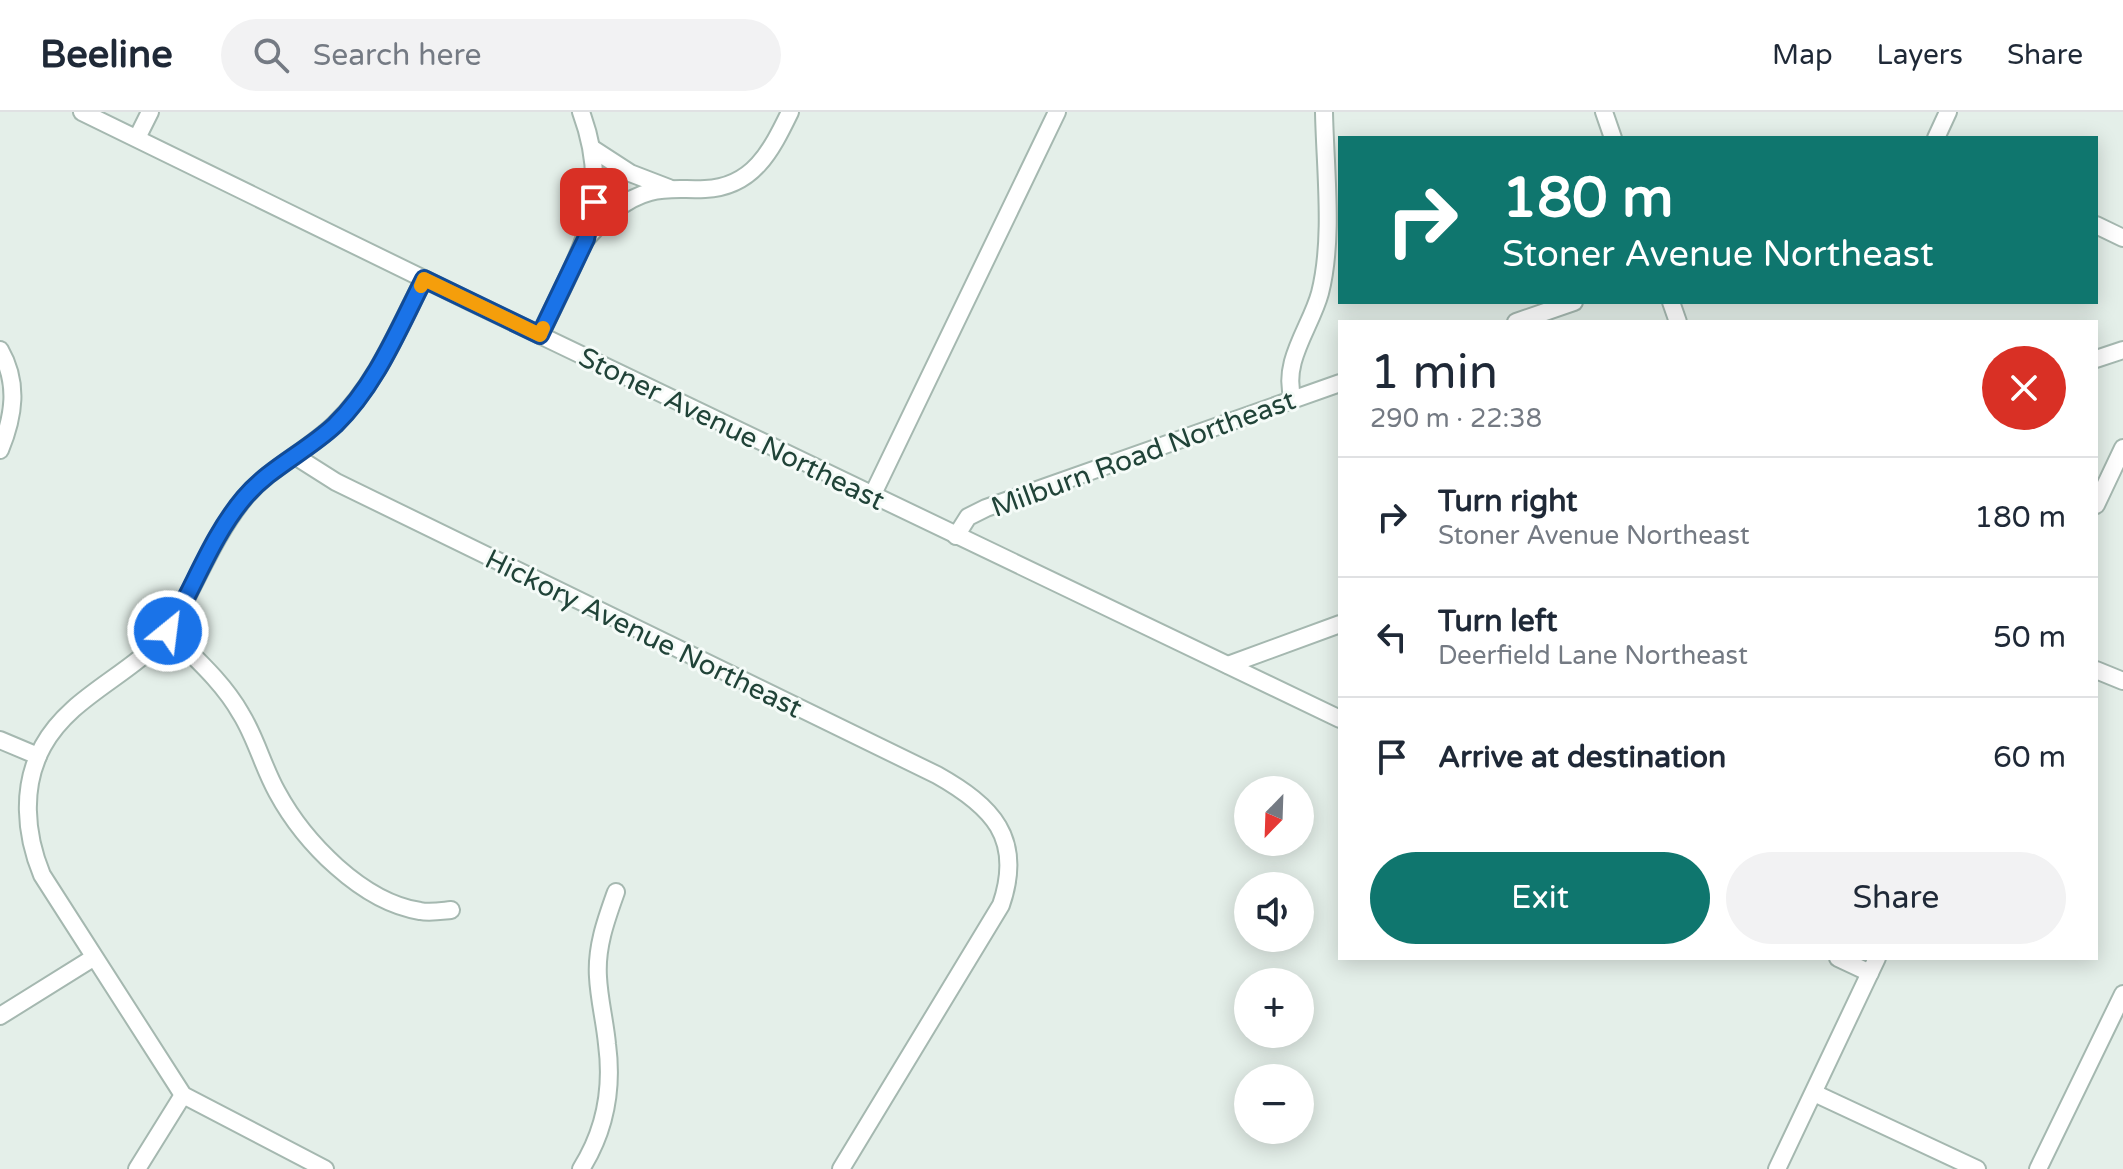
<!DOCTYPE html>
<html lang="en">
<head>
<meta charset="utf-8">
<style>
  :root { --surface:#fff; --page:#f2f2f3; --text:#1f2937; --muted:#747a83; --line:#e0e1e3; --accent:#0f766e }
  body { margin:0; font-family:"Varela Round",sans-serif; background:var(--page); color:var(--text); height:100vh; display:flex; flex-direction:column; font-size:30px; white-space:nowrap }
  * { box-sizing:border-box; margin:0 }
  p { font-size:26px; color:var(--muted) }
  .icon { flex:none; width:44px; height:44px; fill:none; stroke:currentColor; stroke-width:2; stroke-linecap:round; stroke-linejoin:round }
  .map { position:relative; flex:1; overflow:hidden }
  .details { position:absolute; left:1338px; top:208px; width:760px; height:640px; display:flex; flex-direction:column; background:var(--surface); border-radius:0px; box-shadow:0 4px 20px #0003 }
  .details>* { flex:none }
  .hud { position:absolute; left:1338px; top:24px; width:760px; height:168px; border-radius:0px; box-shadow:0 4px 20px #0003; background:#0f766e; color:#fff; overflow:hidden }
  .needle { width:52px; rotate:203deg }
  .buttons { position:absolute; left:1234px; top:664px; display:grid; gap:16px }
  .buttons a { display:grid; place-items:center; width:80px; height:80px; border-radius:50%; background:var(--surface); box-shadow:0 4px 20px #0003; font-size:40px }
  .pin { position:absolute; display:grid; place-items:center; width:68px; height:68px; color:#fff; margin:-34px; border-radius:16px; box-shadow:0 4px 12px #0006 }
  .me { position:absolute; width:88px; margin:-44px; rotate:29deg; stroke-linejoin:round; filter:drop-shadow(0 0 6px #0008) }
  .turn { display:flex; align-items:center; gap:28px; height:168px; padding:0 32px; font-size:36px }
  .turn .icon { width:104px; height:104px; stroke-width:2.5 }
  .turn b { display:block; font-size:56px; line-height:68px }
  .round { display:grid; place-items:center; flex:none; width:84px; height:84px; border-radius:42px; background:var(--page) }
  .headline { display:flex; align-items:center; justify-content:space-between; height:136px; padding:0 32px }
  h1 { font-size:48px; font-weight:600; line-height:60px }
  .action { display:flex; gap:16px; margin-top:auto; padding:16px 32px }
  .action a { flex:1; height:92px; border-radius:48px; background:var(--accent); color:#fff; font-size:32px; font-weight:600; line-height:92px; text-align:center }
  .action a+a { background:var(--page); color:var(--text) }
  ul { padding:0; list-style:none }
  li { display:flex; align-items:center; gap:24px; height:120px; padding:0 32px; border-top:2px solid var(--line) }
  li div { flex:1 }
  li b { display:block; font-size:30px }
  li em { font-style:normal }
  header { display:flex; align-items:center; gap:48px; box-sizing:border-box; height:112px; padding:0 40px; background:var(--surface); border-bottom:2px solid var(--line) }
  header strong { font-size:38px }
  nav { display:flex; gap:44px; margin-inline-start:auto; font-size:28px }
  .search { width:560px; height:72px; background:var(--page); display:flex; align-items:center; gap:20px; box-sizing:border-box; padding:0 28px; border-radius:44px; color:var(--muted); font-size:30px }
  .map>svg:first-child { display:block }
</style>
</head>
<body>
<header>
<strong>Beeline</strong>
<div class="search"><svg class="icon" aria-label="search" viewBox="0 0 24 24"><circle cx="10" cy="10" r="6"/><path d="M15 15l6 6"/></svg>Search here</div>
<nav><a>Map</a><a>Layers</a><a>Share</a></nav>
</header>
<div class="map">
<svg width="2123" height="1057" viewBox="0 0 2123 1057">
  <rect width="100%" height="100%" fill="#e4efe9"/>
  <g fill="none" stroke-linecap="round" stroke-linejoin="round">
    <defs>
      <g id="minor">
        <polyline points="82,0 471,190 1340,607"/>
        <polyline points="1604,0 1613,26"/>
        <polyline points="137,26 150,0"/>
        <polyline points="1936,26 1948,0"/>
        <polyline points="593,37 630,61 669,76"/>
        <polyline points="2096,113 2123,126"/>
        <path d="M 586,127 C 604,107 623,87 650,80 C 668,75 686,78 705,77 C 753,75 771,39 790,0"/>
        <polyline points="1671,190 1678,210"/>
        <polyline points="1516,210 1574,190"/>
        <path d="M 540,223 C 578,142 615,92 581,0"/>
        <path d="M 0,238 C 19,271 14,304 0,338"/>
        <polyline points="2096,247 2123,238"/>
        <path d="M 1293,287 C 1281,250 1311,215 1320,181 C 1334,126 1325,56 1324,0"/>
        <path d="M 295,344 L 336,370 L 937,663 C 992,694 1024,726 1001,793 L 841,1057"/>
        <polyline points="872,384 1057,0"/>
        <polyline points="2096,393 2123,336"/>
        <polyline points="956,424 968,405 986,396 1340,271"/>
        <path d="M 168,519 C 194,545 223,570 241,602 C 256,626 263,655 277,680 C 304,730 362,790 420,799 C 430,801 441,799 451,798"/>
        <polyline points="1228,553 1340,512"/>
        <polyline points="2096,558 2123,569"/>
        <polyline points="0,628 38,644"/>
        <polyline points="1838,846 1870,861"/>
        <polyline points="0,904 93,846"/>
        <polyline points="1814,981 1977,1057"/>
        <polyline points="137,1057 183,983"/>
        <path d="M 325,1057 L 183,983 L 42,763 C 25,722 21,674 43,634 C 71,583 131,564 167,520 C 176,509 182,495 188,483 C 205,450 220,417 243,388 C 268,356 307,340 336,311 C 377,271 398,217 424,167"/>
        <path d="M 581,1057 C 605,1019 613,977 607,932 C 605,910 599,887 598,865 C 596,835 606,808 616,780"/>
        <polyline points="1777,1057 1877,846"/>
        <polyline points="2038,1057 2123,882"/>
      </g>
    </defs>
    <use href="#minor" stroke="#a5b8b0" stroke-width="20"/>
    <use href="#minor" stroke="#fff" stroke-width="16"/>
  </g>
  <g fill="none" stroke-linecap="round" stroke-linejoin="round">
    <defs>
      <path id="route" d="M 168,519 C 194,476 211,425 244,386 C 269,356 306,340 335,313 C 376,273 398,218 424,167 L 540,223 L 586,127 L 594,90"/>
    </defs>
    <use href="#route" stroke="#114b97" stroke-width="20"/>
    <use href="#route" stroke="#1a73e8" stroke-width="14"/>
    <polyline stroke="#f59e0b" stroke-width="14" points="421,174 424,167 540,223 543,216"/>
  </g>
  <g text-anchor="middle" stroke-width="6" stroke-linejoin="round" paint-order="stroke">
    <g font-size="28" fill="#204338" stroke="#f5fbf8">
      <text transform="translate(732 316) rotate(26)" y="10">Stoner Avenue Northeast</text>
      <text transform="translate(1143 341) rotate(-20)" y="10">Milburn Road Northeast</text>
      <text transform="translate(644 521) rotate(26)" y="10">Hickory Avenue Northeast</text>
    </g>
  </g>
</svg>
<div class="buttons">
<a><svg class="needle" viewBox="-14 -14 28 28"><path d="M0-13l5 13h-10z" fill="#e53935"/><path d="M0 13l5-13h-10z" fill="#747a83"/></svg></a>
<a><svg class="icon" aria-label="sound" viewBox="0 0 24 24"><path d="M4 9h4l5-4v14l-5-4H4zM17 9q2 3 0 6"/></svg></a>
<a>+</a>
<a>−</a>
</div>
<div class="pin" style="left:594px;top:90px;background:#d93025"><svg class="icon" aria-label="arrive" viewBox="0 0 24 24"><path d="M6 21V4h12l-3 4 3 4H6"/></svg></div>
<svg class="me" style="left:168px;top:519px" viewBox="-20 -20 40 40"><circle r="17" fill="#1a73e8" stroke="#fff" stroke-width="3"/><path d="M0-11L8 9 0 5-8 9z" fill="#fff"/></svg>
<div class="hud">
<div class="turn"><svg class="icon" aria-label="right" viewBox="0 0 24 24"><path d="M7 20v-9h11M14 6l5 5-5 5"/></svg><div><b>180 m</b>Stoner Avenue Northeast</div></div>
</div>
<section class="details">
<div class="headline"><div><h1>1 min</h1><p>290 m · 22:38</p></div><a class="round" style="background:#d93025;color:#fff"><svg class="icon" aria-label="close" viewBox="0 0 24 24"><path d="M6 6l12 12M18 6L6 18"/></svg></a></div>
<ul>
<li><svg class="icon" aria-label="right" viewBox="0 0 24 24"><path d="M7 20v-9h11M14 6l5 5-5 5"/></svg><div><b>Turn right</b><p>Stoner Avenue Northeast</p></div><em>180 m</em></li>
<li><svg class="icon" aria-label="left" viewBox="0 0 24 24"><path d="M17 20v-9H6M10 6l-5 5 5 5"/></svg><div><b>Turn left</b><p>Deerfield Lane Northeast</p></div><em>50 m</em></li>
<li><svg class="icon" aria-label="arrive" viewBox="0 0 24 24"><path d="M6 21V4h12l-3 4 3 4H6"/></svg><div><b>Arrive at destination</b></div><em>60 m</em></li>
</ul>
<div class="action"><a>Exit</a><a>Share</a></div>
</section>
</div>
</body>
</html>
